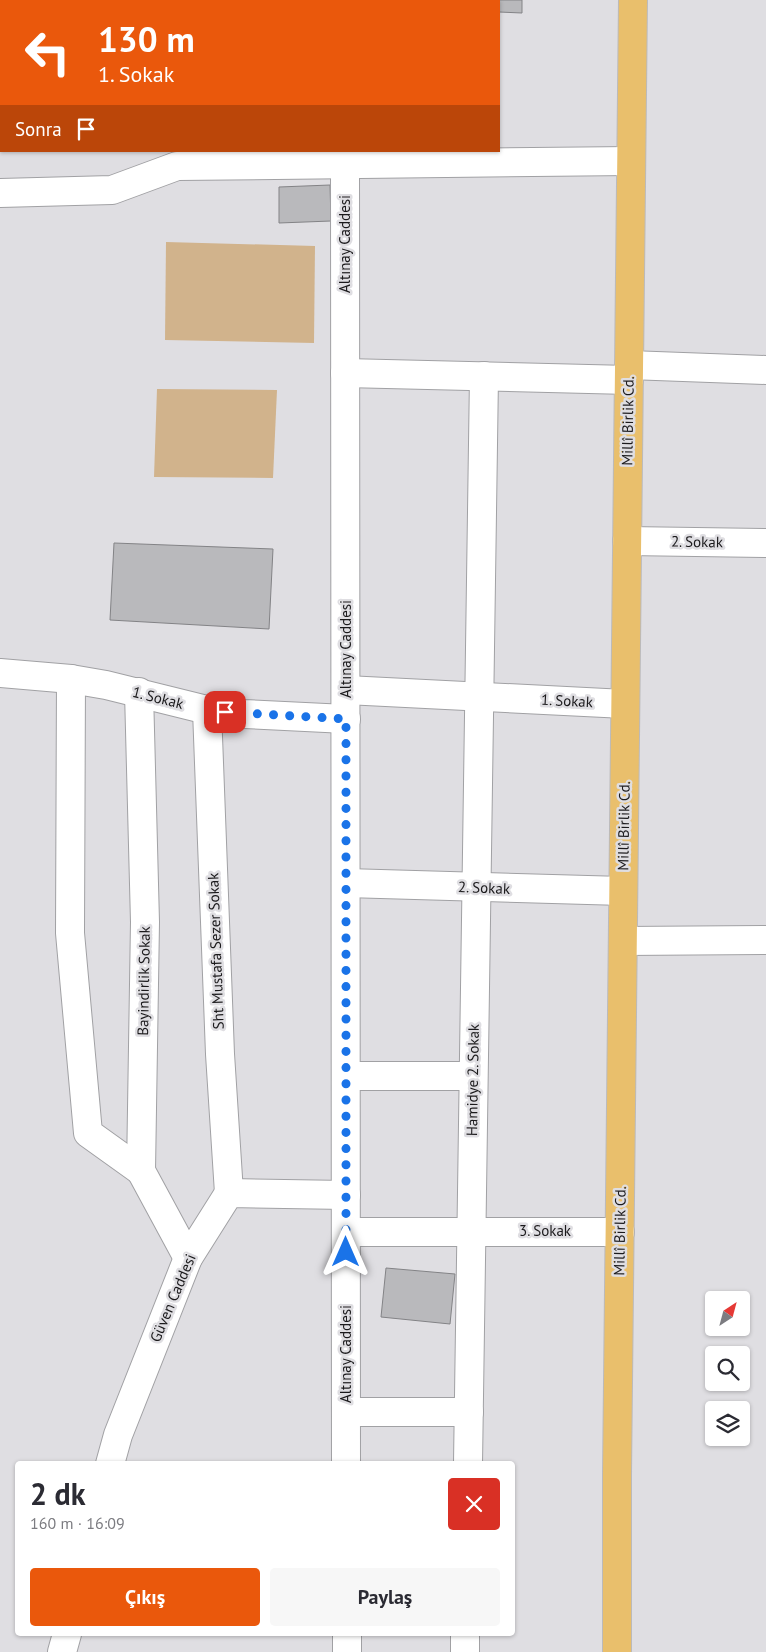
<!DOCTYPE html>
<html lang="tr">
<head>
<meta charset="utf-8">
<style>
  :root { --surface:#fff; --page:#f7f7f7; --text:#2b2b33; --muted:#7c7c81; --accent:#ea580c }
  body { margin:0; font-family:"PT Sans",sans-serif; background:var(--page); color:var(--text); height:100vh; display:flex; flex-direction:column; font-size:19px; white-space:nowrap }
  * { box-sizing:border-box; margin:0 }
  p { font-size:16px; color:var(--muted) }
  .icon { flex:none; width:28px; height:28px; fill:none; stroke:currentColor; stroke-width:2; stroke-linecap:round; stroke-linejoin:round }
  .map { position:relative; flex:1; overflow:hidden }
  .sheet { position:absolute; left:15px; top:1461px; width:500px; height:175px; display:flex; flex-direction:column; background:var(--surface); border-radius:5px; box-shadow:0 1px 4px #0004 }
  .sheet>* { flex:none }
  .top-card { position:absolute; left:0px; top:0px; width:500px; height:152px; box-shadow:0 1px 4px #0004; background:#ea580c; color:#fff; overflow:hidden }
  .needle { width:32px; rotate:36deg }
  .fabs { position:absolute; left:705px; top:1291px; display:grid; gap:10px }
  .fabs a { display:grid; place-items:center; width:45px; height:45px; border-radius:5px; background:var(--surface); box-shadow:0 1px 4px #0004; font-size:25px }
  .pin { position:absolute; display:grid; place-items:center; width:42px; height:42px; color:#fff; margin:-21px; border-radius:10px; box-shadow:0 2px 8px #0006 }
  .me { position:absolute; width:55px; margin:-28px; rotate:0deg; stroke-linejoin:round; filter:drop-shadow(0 0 4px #0008) }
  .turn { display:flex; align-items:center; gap:18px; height:105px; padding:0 15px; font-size:22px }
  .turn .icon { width:65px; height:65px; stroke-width:2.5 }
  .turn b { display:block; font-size:35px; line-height:42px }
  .then { display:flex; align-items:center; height:48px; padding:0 15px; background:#0003; gap:10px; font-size:19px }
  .round { display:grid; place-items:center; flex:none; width:52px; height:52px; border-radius:5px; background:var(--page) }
  .overview { display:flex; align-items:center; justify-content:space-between; height:85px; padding:0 15px }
  h1 { font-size:30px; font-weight:700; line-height:38px }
  .cta { display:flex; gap:10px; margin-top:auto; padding:10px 15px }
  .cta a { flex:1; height:58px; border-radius:5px; background:var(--accent); color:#fff; font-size:20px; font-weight:700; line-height:58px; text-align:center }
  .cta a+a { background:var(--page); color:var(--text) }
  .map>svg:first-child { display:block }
</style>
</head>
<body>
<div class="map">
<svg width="766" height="1652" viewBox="0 0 766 1652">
  <rect width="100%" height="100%" fill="#dfdee2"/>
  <g fill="#d1b38c">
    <polygon points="166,242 315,246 314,343 165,340"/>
    <polygon points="157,389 277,390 273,478 154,477"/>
  </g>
  <g fill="#b9b9bc" stroke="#838386">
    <polygon points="481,0 522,0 522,13 499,12 499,1 481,1"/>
    <polygon points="0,16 1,16 0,101"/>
    <polygon points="330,185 331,221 279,223 279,187"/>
    <polygon points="114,543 273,549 269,629 110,620"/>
    <polygon points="386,1268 455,1274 450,1324 381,1317"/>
  </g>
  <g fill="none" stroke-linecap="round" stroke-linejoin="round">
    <defs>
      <g id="minor">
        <polyline points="345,164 346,1464"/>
        <polyline points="0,193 112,190 177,166 631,161"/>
        <polyline points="629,365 766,370"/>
        <polyline points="345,373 629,380"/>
        <polyline points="627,541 766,543"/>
        <polyline points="0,673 71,679 106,685 207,710 244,714 346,719"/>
        <polyline points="71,679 70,933 88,1133 141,1171"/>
        <polyline points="346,690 625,704"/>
        <polyline points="139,692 145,922 141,1171 188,1258"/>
        <polyline points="207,710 220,1054 229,1193"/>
        <polyline points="346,883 623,891"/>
        <polyline points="623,941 766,940"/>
        <polyline points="346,1076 473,1076"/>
        <polyline points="346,1232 620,1232"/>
        <polyline points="346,1412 469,1412"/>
        <polyline points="110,1464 118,1435 188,1258 229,1193 346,1195"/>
        <polyline points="468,1464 484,376"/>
        <polyline points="347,1634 347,1652"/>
        <polyline points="62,1652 67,1634"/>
        <polyline points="465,1652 465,1634"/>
      </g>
      <polyline id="primary" points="617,1652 617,1475 633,0"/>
    </defs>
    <use href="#minor" stroke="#a1a1a4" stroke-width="30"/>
    <use href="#primary" stroke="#bbbabb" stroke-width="30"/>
    <use href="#minor" stroke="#fff" stroke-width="28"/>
    <use href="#primary" stroke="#e9bf6c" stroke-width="28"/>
  </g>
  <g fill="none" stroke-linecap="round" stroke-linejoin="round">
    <polyline stroke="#1a73e8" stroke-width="9" stroke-dasharray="0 16.2" points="225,712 346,719 346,1252"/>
  </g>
  <g text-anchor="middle" stroke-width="5" stroke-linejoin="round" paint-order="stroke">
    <g font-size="15" fill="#1b1a1c" stroke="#dfdee2">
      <text transform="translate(345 244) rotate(-90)" y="5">Altınay Caddesi</text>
      <text transform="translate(628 421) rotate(-89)" y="5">Millî Birlik Cd.</text>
      <text transform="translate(697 542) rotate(1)" y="5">2. Sokak</text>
      <text transform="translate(346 649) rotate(-90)" y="5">Altınay Caddesi</text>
      <text transform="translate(158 698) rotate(14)" y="5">1. Sokak</text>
      <text transform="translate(567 701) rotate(3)" y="5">1. Sokak</text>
      <text transform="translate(624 826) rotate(-89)" y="5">Millî Birlik Cd.</text>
      <text transform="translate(484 888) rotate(2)" y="5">2. Sokak</text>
      <text transform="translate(216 951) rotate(-92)" y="5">Sht Mustafa Sezer Sokak</text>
      <text transform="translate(144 981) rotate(-89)" y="5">Bayindirlik Sokak</text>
      <text transform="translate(473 1080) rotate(-89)" y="5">Hamidye 2. Sokak</text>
      <text x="545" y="1236">3. Sokak</text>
      <text transform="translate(620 1231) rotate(-89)" y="5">Millî Birlik Cd.</text>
      <text transform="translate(173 1298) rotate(-67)" y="5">Güven Caddesi</text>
      <text transform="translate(346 1354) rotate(-90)" y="5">Altınay Caddesi</text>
    </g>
  </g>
</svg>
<div class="fabs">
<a><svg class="needle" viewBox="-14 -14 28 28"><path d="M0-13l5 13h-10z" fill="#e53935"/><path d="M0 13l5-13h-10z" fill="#7c7c81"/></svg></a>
<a><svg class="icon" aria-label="search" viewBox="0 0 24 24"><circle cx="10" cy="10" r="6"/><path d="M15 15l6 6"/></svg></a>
<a><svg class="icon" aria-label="layers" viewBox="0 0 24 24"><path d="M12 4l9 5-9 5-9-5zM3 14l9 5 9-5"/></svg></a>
</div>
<div class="pin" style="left:225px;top:712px;background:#d93025"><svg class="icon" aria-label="arrive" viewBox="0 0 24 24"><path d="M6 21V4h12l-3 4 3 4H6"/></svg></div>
<svg class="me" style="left:346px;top:1252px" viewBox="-20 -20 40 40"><path d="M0-17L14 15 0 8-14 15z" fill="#1a73e8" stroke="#fff" stroke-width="4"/></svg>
<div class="top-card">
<div class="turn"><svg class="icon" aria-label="left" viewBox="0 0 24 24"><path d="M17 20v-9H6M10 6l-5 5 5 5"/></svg><div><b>130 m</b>1. Sokak</div></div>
<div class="then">Sonra<svg class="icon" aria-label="arrive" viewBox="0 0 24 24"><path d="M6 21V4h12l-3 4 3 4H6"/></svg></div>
</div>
<section class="sheet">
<div class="overview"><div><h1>2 dk</h1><p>160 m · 16:09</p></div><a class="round" style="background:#d93025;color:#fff"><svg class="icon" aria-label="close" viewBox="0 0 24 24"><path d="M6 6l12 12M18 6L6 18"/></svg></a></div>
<div class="cta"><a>Çıkış</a><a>Paylaş</a></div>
</section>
</div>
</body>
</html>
